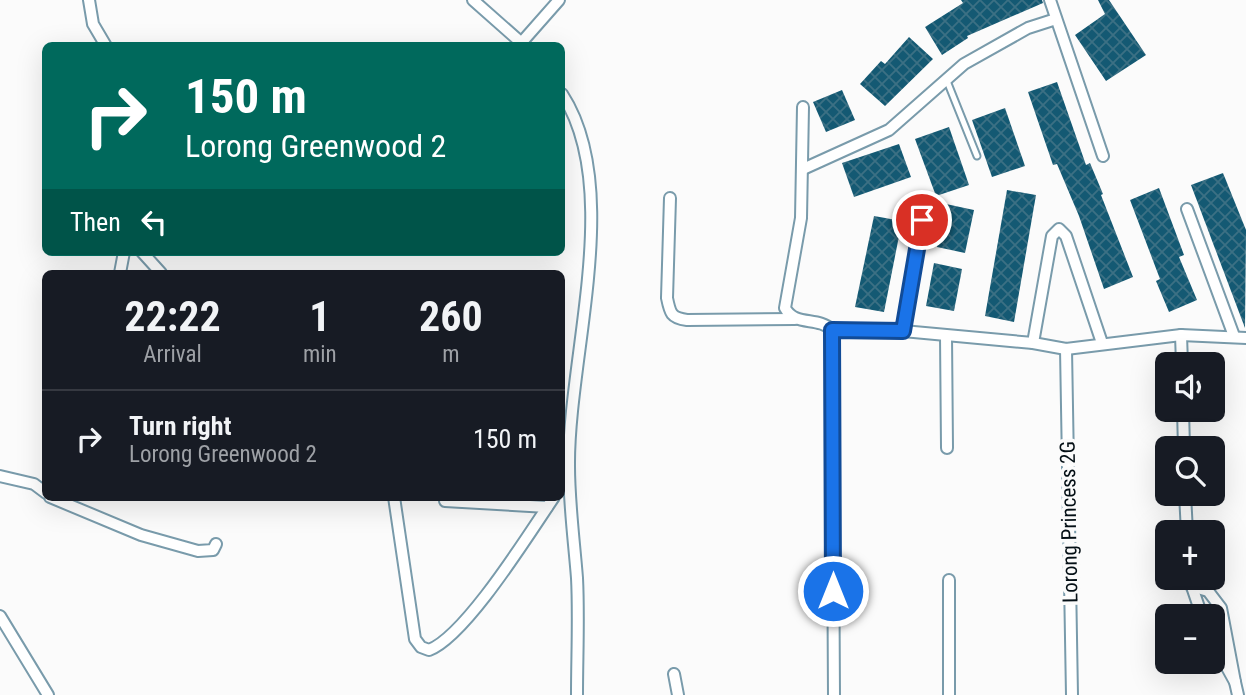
<!DOCTYPE html>
<html lang="en">
<head>
<meta charset="utf-8">
<style>
  :root { --surface:#171b24; --page:#20242c; --text:#f1f3f6; --muted:#9ea1a6; --line:#363941 }
  body { margin:0; font-family:"Roboto Condensed",sans-serif; background:var(--page); color:var(--text); height:100vh; display:flex; flex-direction:column; font-size:26px; white-space:nowrap }
  * { box-sizing:border-box; margin:0 }
  p { font-size:23px; color:var(--muted) }
  .icon { flex:none; width:38px; height:38px; fill:none; stroke:currentColor; stroke-width:2; stroke-linecap:round; stroke-linejoin:round }
  .map { position:relative; flex:1; overflow:hidden }
  .sheet { position:absolute; left:42px; top:270px; width:523px; height:231px; display:flex; flex-direction:column; background:var(--surface); border-radius:10px; box-shadow:0 7px 28px #0002 }
  .sheet>* { flex:none }
  .banner { position:absolute; left:42px; top:42px; width:523px; height:214px; border-radius:10px; box-shadow:0 7px 28px #0002; background:#00695c; color:#fff; overflow:hidden }
  .buttons { position:absolute; left:1155px; top:352px; display:grid; gap:14px }
  .buttons a { display:grid; place-items:center; width:70px; height:70px; border-radius:10px; background:var(--surface); box-shadow:0 7px 28px #0002; font-size:35px }
  .pin { position:absolute; display:grid; place-items:center; width:60px; height:60px; color:#fff; margin:-30px; border:4px solid #fff; border-radius:50%; box-shadow:0 2px 7px #0007 }
  .me { position:absolute; width:77px; margin:-38px; rotate:0deg; stroke-linejoin:round; filter:drop-shadow(0 0 5px #0008) }
  .turn { display:flex; align-items:center; gap:24px; height:147px; padding:0 28px; font-size:32px }
  .turn .icon { width:91px; height:91px; stroke-width:2.5 }
  .turn b { display:block; font-size:49px; line-height:60px }
  .then { display:flex; align-items:center; height:66px; padding:0 28px; background:#0003; gap:14px; font-size:26px }
  .eta { display:flex; justify-content:space-evenly; align-items:center; height:119px; text-align:center }
  .eta b { font-size:42px; font-weight:700; line-height:49px }
  ul { padding:0; list-style:none }
  li { display:flex; align-items:center; gap:21px; height:98px; padding:0 28px; border-top:2px solid var(--line) }
  li div { flex:1 }
  li b { display:block; font-size:26px }
  li em { font-style:normal }
  .map>svg:first-child { display:block }
</style>
</head>
<body>
<div class="map">
<svg width="1246" height="695" viewBox="0 0 1246 695">
  <defs>
    <pattern id="building-cross-hatch" width="8" height="8" patternUnits="userSpaceOnUse" patternTransform="scale(1.75)"><rect width="8" height="8" fill="#145973"/><path d="M0 0l8 8M0 8l8-8" fill="none" stroke="#3c7084"/></pattern>
  </defs>
  <rect width="100%" height="100%" fill="#fbfbfb"/>
  <g fill="url(#building-cross-hatch)">
    <polygon points="961,0 1042,0 1043,3 967,36 968,38 942,55 925,27 963,3"/>
    <polygon points="1098,0 1109,0 1146,55 1106,81 1075,35 1105,14"/>
    <polygon points="909,37 933,59 885,106 860,84 881,61 885,64"/>
    <polygon points="1057,82 1086,165 1090,163 1103,194 1101,195 1133,277 1104,289 1079,216 1057,164 1053,165 1028,92"/>
    <polygon points="842,90 855,120 826,132 813,102"/>
    <polygon points="1005,108 1025,166 992,177 972,120"/>
    <polygon points="949,127 969,185 936,196 915,139"/>
    <polygon points="899,144 911,177 854,197 842,163"/>
    <polygon points="1223,173 1246,230 1245,328 1191,185"/>
    <polygon points="1159,188 1184,255 1179,257 1197,300 1169,312 1156,281 1160,279 1130,200"/>
    <polygon points="1007,190 1036,195 1014,322 985,316"/>
    <polygon points="946,204 974,210 965,253 937,247"/>
    <polygon points="874,216 902,221 884,312 855,307"/>
    <polygon points="934,263 962,269 954,311 926,306"/>
  </g>
  <g fill="none" stroke-linecap="round" stroke-linejoin="round">
    <defs>
      <polyline id="service" points="947,81 977,156"/>
      <g id="minor">
        <polyline points="89,0 93,24 106,46"/>
        <polyline points="473,0 525,46"/>
        <polyline points="1050,0 1103,156"/>
        <polyline points="522,42 559,0"/>
        <path d="M 562,94 C 624,189 568,356 569,466 C 569,503 574,540 577,578 C 579,616 577,656 577,695"/>
        <path d="M 803,107 L 801,218 L 785,308 C 795,327 818,316 832,330"/>
        <polyline points="803,169 889,130 964,64 1028,28 1056,19"/>
        <path d="M 670,198 L 667,298 C 670,313 671,318 687,320 L 795,319"/>
        <polyline points="1187,209 1234,336"/>
        <polyline points="142,252 161,273"/>
        <polyline points="120,273 124,252"/>
        <polyline points="832,330 903,331 1033,343 1066,349 1181,335 1246,338"/>
        <polyline points="832,330 834,695"/>
        <polyline points="903,331 922,220"/>
        <polyline points="1181,335 1182,364"/>
        <polyline points="946,336 947,448"/>
        <polyline points="1033,343 1052,236 1059,229 1066,236 1102,343"/>
        <polyline points="1066,349 1072,695"/>
        <polyline points="1183,410 1184,448"/>
        <polyline points="0,476 34,484 46,493"/>
        <polyline points="1185,494 1187,532"/>
        <polyline points="50,497 141,535 198,551 213,550 216,544"/>
        <path d="M 394,497 L 415,639 L 421,647 L 429,650 C 466,636 530,532 554,497"/>
        <polyline points="445,501 547,507"/>
        <polyline points="1189,578 1202,616"/>
        <polyline points="1191,586 1208,591 1221,608 1235,682"/>
        <polyline points="0,616 48,695"/>
        <polyline points="1213,642 1235,682 1238,695"/>
        <polyline points="674,674 678,695"/>
        <polyline points="949,695 949,580"/>
      </g>
    </defs>
    <use href="#service" stroke="#799bab" stroke-width="9"/>
    <use href="#minor" stroke="#799bab" stroke-width="14"/>
    <use href="#service" stroke="#fff" stroke-width="5"/>
    <use href="#minor" stroke="#fff" stroke-width="10"/>
  </g>
  <g fill="none" stroke-linecap="round" stroke-linejoin="round">
    <defs>
      <polyline id="route" points="833,591 832,330 903,331 922,220"/>
    </defs>
    <use href="#route" stroke="#114b97" stroke-width="18"/>
    <use href="#route" stroke="#1a73e8" stroke-width="12"/>
  </g>
  <g text-anchor="middle" stroke-width="7" stroke-linejoin="round" paint-order="stroke">
    <g font-size="21" fill="#040f15" stroke="#fbfbfb">
      <text transform="translate(1069 522) rotate(-91)" y="7">Lorong Princess 2G</text>
    </g>
  </g>
</svg>
<div class="buttons">
<a><svg class="icon" aria-label="sound" viewBox="0 0 24 24"><path d="M4 9h4l5-4v14l-5-4H4zM17 9q2 3 0 6"/></svg></a>
<a><svg class="icon" aria-label="search" viewBox="0 0 24 24"><circle cx="10" cy="10" r="6"/><path d="M15 15l6 6"/></svg></a>
<a>+</a>
<a>−</a>
</div>
<div class="pin" style="left:922px;top:220px;background:#d93025"><svg class="icon" aria-label="arrive" viewBox="0 0 24 24"><path d="M6 21V4h12l-3 4 3 4H6"/></svg></div>
<svg class="me" style="left:833px;top:591px" viewBox="-20 -20 40 40"><circle r="17" fill="#1a73e8" stroke="#fff" stroke-width="3"/><path d="M0-11L8 9 0 5-8 9z" fill="#fff"/></svg>
<div class="banner">
<div class="turn"><svg class="icon" aria-label="right" viewBox="0 0 24 24"><path d="M7 20v-9h11M14 6l5 5-5 5"/></svg><div><b>150 m</b>Lorong Greenwood 2</div></div>
<div class="then">Then<svg class="icon" aria-label="left" viewBox="0 0 24 24"><path d="M17 20v-9H6M10 6l-5 5 5 5"/></svg></div>
</div>
<section class="sheet">
<div class="eta">
<div><b>22:22</b><p>Arrival</p></div>
<div><b>1</b><p>min</p></div>
<div><b>260</b><p>m</p></div>
</div>
<ul>
<li><svg class="icon" aria-label="right" viewBox="0 0 24 24"><path d="M7 20v-9h11M14 6l5 5-5 5"/></svg><div><b>Turn right</b><p>Lorong Greenwood 2</p></div><em>150 m</em></li>
</ul>
</section>
</div>
</body>
</html>
